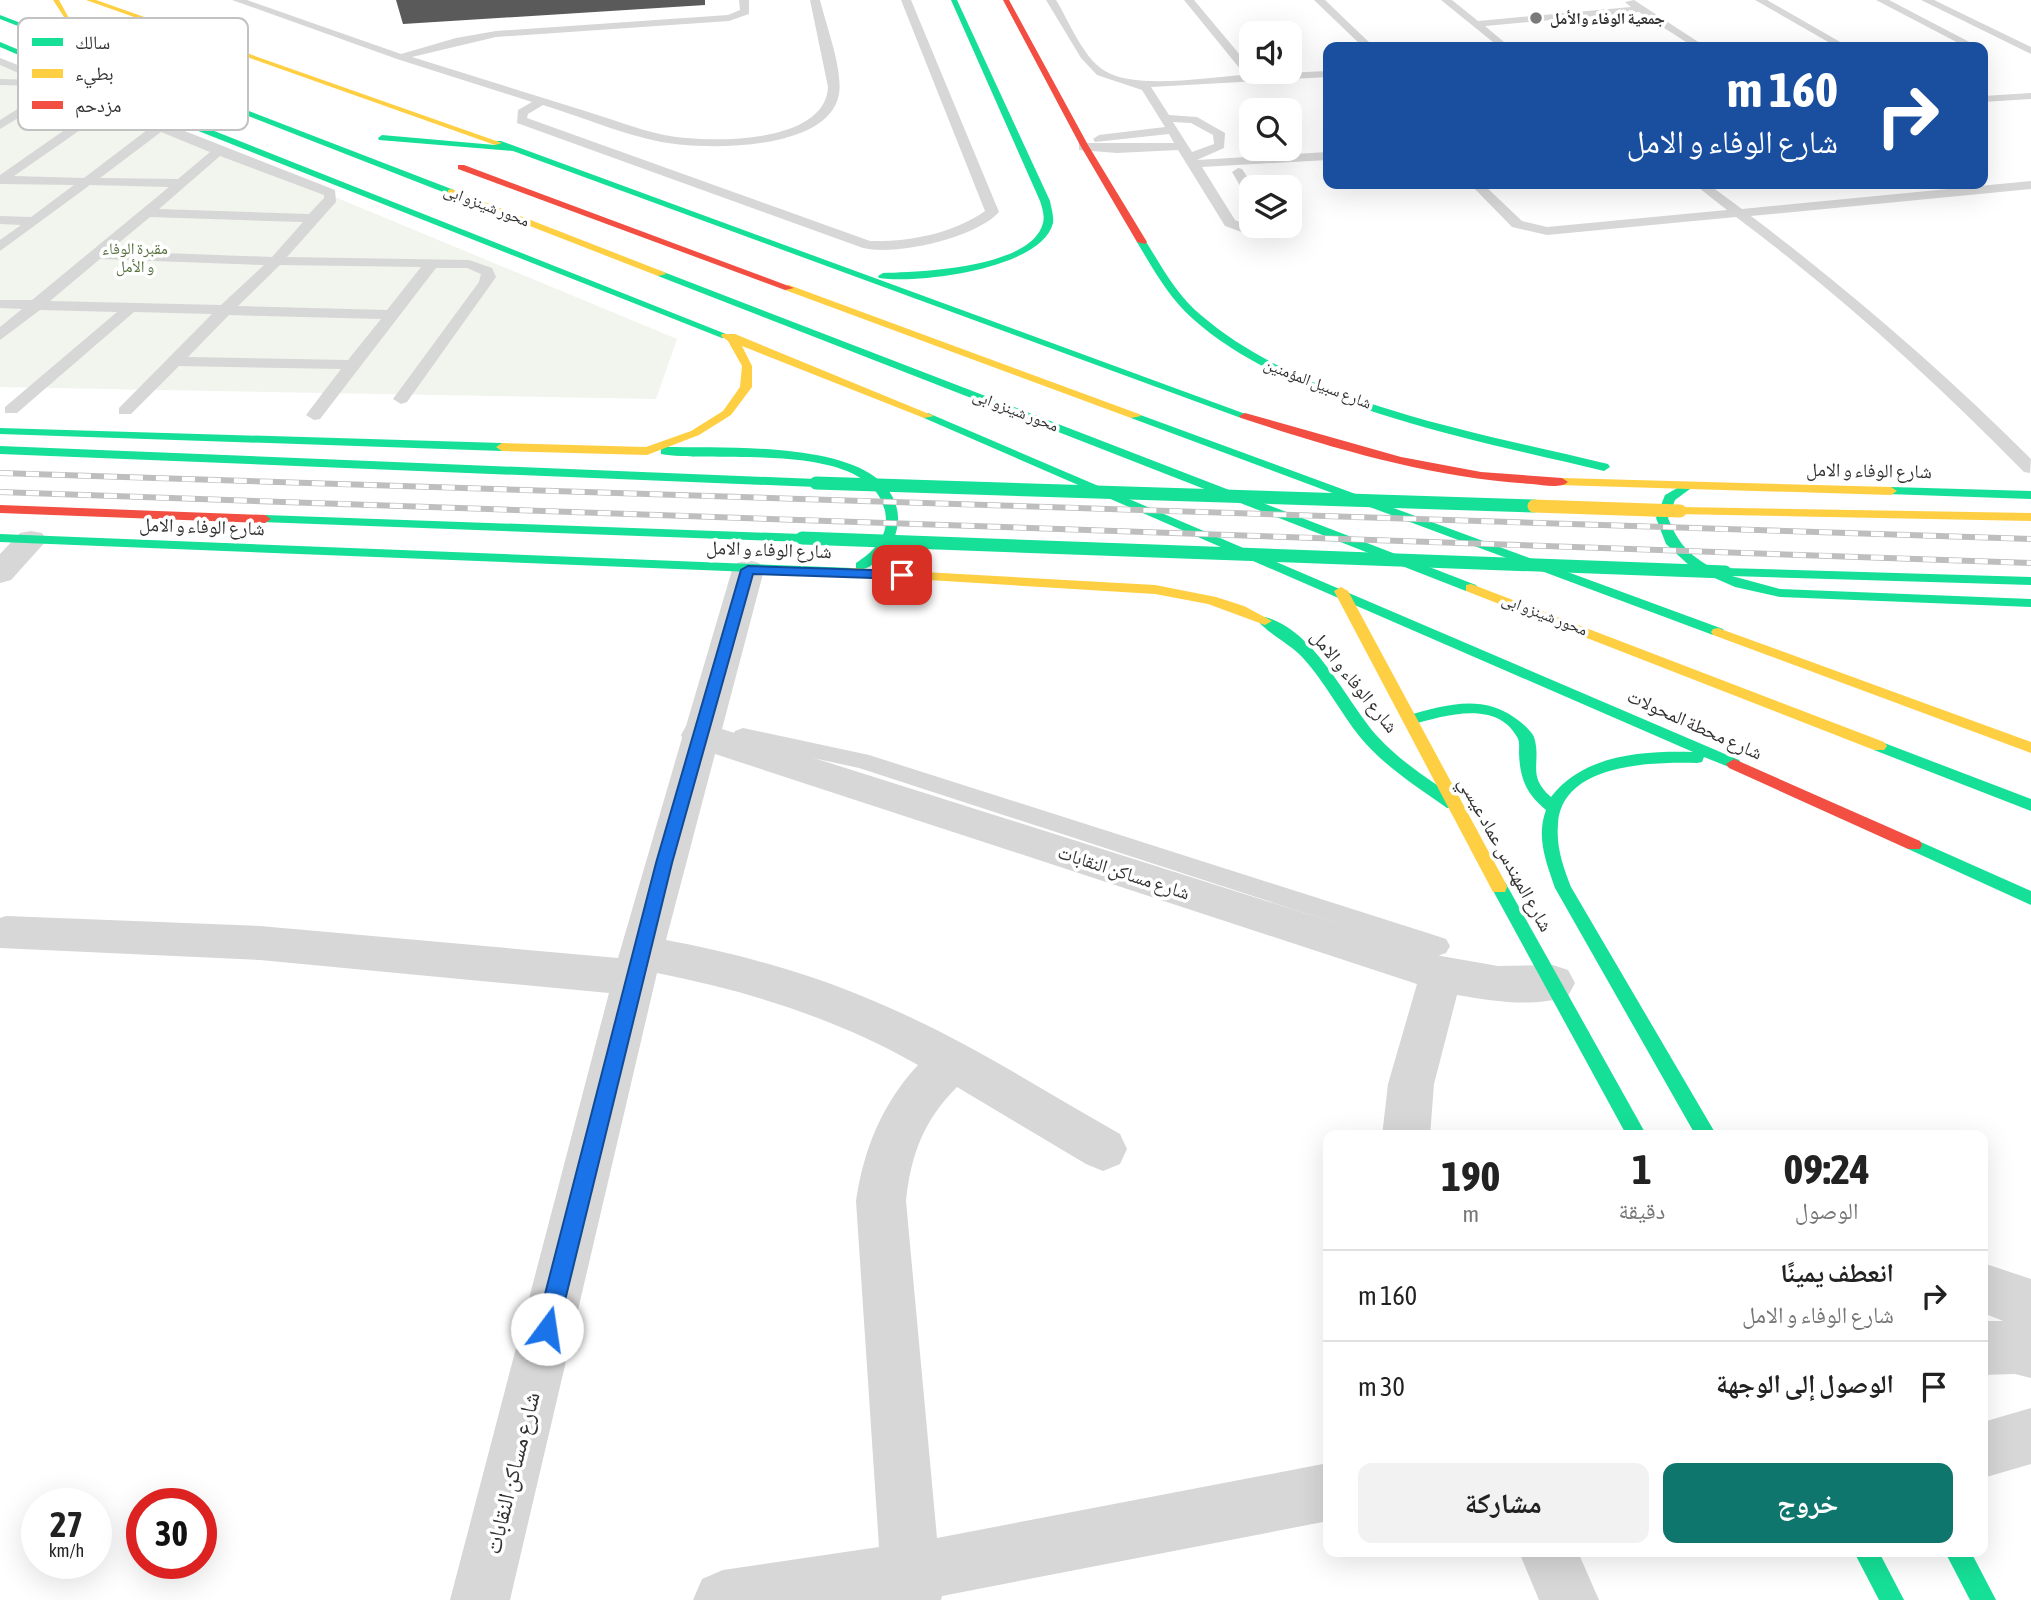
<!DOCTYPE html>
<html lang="ar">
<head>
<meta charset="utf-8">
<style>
  :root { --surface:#fff; --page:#f2f2f2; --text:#222; --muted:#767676; --line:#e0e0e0; --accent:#0f766e }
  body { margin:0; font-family:"Asap Condensed","Noto Naskh Arabic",sans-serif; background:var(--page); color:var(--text); direction:rtl; height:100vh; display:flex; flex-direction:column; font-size:26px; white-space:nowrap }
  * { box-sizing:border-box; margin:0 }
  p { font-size:23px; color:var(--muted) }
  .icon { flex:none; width:38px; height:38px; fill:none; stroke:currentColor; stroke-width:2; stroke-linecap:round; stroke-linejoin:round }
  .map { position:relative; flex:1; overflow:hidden; direction:ltr }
  .details { position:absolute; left:1323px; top:1130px; width:665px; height:427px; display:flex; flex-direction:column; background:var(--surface); border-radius:14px; box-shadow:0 7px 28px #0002; direction:rtl }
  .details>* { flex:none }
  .banner { position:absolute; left:1323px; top:42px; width:665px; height:147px; border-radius:14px; box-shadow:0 7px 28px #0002; direction:rtl; background:#1a4fa0; color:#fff; overflow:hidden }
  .controls { position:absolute; left:1239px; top:21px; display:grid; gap:14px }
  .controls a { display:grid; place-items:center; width:63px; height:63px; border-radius:14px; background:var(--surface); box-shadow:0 7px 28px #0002; font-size:35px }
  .speed { position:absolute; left:21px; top:1488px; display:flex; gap:14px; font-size:35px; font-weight:700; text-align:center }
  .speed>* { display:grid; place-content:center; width:91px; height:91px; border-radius:50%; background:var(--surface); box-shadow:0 7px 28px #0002; line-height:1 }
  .speed small { font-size:18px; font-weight:400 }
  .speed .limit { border:10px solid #d22; background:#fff; color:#111 }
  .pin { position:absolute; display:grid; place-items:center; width:60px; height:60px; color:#fff; margin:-30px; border-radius:14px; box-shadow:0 4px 10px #0006 }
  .me { position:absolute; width:77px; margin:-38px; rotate:14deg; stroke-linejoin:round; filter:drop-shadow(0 0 5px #0008) }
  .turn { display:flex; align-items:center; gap:24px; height:147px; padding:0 35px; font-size:32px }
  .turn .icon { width:91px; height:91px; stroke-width:2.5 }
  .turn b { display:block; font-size:49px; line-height:60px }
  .eta { display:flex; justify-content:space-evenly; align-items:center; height:119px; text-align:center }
  .eta b { font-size:42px; font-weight:700; line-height:49px }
  .action { display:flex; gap:14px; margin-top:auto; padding:14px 35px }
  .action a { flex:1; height:80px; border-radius:14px; background:var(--accent); color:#fff; font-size:28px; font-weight:700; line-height:80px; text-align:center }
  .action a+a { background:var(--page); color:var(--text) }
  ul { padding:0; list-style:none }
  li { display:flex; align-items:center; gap:21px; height:91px; padding:0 35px; border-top:2px solid var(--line) }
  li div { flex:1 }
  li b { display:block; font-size:26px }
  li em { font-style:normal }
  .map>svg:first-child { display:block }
</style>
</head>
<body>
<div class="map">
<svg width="2031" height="1600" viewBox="0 0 2031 1600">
  <rect width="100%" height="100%" fill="#fff"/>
  <polygon fill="#f1f5ed" points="0,58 677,339 656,399 0,387"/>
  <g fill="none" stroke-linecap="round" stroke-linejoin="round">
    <g fill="#d7d7d7" fill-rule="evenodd">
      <path d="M 232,0 L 247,0 L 401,54 L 456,38 L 496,31 L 728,15 L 740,10 L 739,0 L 749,0 L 749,14 L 729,21 L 496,37 L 412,57 C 469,75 525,92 582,110 C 609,118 636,129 664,135 C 704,143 825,146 828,87 L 810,0 L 820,0 C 826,25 843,69 839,94 C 829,152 704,150 661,142 C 621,134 582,117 543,105 L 528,114 L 527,118 L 870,241 C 908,242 953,234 985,211 L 901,0 L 911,0 L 999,212 C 976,238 896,256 863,248 L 517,123 L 518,110 L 532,102 L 397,59 Z"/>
      <path d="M 1046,0 L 1056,0 C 1069,21 1083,58 1105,71 C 1137,90 1207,77 1245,75 L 1184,0 L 1194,0 L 1256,74 L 1328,71 L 1328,77 L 1151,87 L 1169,115 L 1197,117 L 1225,133 L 1224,148 L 1197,160 L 1328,152 L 1328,160 L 1202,167 L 1235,220 L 1251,227 L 1275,226 L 1250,235 L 1225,226 L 1178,150 L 1117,153 L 1079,150 L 1079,144 L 1083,143 L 1174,143 L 1169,134 L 1095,142 L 1093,139 L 1099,135 L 1165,127 L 1142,90 L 1097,75 L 1081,58 ZM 1173,122 L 1191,123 L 1213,135 L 1214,144 L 1192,152 Z"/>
      <polygon points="1314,0 1325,0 1374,47 1363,47"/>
      <polygon points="1441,0 1452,0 1478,21 1631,7 1625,2 1634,0 1706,47 1694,47 1639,12 1485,26 1510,47 1499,47"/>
      <polygon points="1755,0 1767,0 1849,47 1837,47"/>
      <polygon points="1876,0 1889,0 1979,47 1966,47"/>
      <polygon points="1921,0 1934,0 2031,47 2031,54"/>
      <path d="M 0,58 L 61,82 L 73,80 L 70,86 L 335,190 L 336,202 L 287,257 L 469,260 L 492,268 L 496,277 L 407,402 L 401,404 L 393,399 L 479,282 L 481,274 L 467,268 L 436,268 L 320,419 L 314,420 L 306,415 L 341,369 L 179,366 L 131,414 L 119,414 L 119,408 L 212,314 L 134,312 L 17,413 L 5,413 L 5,407 L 117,312 L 40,310 L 0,340 L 0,327 L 22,309 L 0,308 L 0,300 L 32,300 L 169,187 L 90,185 L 0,251 L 0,240 L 21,225 L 0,224 L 0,216 L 31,217 L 74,185 L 0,184 L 0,175 L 99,106 L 63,91 L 0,129 L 0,120 L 53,87 L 44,83 L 39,86 L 0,85 L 0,79 L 35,80 L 0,65 ZM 109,110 L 151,127 L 84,178 L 14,176 ZM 161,132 L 210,152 L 178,179 L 100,178 ZM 220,156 L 324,195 L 324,198 L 309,214 L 159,209 ZM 150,217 L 303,222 L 272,257 L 109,251 ZM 100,259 L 264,265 L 221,305 L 50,301 ZM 280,265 L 421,267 L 387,310 L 238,306 ZM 229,315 L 381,319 L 348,360 L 188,357 Z"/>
      <polygon points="2031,93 2031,99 1983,102 1983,96"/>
      <polygon points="1238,168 1242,169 1254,187 1251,187 1251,197 1246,196 1232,172"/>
      <path d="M 2031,181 L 2031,189 L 1751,216 C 1850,291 1943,371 2031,459 L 2030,473 L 2024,472 C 1934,380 1839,294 1736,217 L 1547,235 L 1512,227 L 1470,184 L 1483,184 L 1522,221 L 1547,227 L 1727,210 L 1694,184 L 1708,184 L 1742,209 Z"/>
      <polygon points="743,728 869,755 1437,936 1446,939 1450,946 1446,953 1437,956 859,768 735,741 732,736 735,731"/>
    </g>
    <g fill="#d7d7d7" fill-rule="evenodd">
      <polygon points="31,531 42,533 47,540 11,580 0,583 0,554 20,533"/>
      <path d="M 748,560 L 759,563 L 764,570 L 722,729 L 1441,956 L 1498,966 L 1553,965 L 1568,970 L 1575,983 L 1568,996 C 1533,1008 1493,1001 1457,995 L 1434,1084 L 1430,1136 L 1382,1136 L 1388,1084 L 1417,984 L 715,754 L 666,940 C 742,954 819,976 890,1008 C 970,1043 1044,1091 1120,1134 L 1127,1149 L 1120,1164 L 1103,1171 L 1086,1164 L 957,1087 C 923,1121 911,1155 906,1201 L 937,1538 L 1328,1463 L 1328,1521 L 942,1596 L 941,1600 L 693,1600 L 702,1579 L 723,1570 L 879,1547 L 856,1201 C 864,1148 882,1104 918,1065 C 837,1019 749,991 657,973 L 510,1600 L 450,1600 L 609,993 L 260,960 L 0,948 L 0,918 L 6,916 L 260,926 L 618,958 L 682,738 L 681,735 L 686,726 L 732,570 L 737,563 Z"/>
      <polygon points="1983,1263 2031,1279 2031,1378 2015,1374 1983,1375 1983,1321 2003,1321 1983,1313"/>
      <polygon points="2031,1408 2031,1464 1983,1478 1983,1422"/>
      <polygon points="1519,1552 1578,1552 1599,1600 1539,1600"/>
    </g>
    <g fill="#16e098" fill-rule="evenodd">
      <path d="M 951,0 L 957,0 L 1050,201 C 1051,207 1054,216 1053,223 C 1042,269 918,284 879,278 L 878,276 L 883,273 C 920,272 1032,268 1043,223 C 1045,216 1042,207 1040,201 Z"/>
      <polygon points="0,15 454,190 455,192 448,194 0,19"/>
      <polygon points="0,42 151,105 112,75 119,73 174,115 731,336 722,338 168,119 0,47"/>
      <polygon points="382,135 495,145 495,141 501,141 1251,416 1241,418 513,151 379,140 378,138"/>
      <path d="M 1139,240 L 1145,240 C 1162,267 1177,296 1202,316 C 1307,405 1478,432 1608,464 L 1610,467 L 1604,471 C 1479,441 1290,406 1193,319 C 1169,298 1153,269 1137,242 Z"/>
      <polygon points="661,271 1476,585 1478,588 1476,591 1466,591 658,276 656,274"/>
      <path d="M 928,413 L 1739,760 L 1742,764 L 1734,769 L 1704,757 L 1702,762 L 1697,763 C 1653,762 1562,763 1558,824 C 1556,847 1563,866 1571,887 L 1717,1136 L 1696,1136 L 1555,888 C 1546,862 1536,837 1546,810 C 1526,793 1520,779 1519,753 C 1519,748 1520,741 1517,737 C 1496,699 1443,716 1411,725 L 1404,720 L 1406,716 C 1442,706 1481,693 1515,718 C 1521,722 1531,730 1534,737 C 1542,763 1526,775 1551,797 C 1584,754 1643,751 1693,752 L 924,418 L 922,416 Z"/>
      <polygon points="1135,413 1723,629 1725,632 1723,635 1713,635 1131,418 1129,416"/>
      <polygon points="0,428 502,443 508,447 502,451 0,434"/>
      <polygon points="0,446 816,479 822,483 816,487 0,454"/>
      <path d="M 665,447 C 721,448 829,443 875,477 C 904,498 906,534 879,559 C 872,565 866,571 856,569 L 856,563 C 875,551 890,535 885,511 C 869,438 714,464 661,454 L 661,448 Z"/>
      <path d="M 1688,482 L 1694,486 L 1675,500 L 1668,518 C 1679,546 1692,558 1719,571 L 1725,568 L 2031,577 L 2031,585 L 1732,576 L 1780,589 L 2031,599 L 2031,607 L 1780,597 L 1735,587 L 1692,568 L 1666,544 L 1656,518 L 1665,495 Z"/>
      <polygon points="1891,487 2031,491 2031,499 1887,494 1885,491"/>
      <polygon points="265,515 802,534 808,538 802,542 261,522 261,516"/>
      <polygon points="0,534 852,568 859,572 852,576 0,542"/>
      <path d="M 1265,617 C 1316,631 1345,700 1378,737 C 1401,762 1431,781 1459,800 L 1461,804 L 1459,808 L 1447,808 C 1417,787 1384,766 1360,737 C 1340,712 1325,682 1303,658 C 1290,644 1270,635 1258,621 L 1260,618 Z"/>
      <polygon points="1879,741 2031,799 2031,811 1874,750 1871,746"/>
      <polygon points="1914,839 2031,891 2031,905 1908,849 1906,845 1908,841"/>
      <polygon points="1499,881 1505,882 1647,1136 1627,1136 1491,887 1493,882"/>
      <polygon points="1854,1552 1879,1552 1904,1600 1879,1600"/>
      <polygon points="1945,1552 1971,1552 1996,1600 1970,1600"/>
    </g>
    <g fill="#ffcf43" fill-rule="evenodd">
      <polygon points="53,0 59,0 70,20 66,20"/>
      <polygon points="86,0 96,0 502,143 495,145"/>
      <polygon points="451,189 664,272 666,274 658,276 448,194 448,190"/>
      <polygon points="789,285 1139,414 1141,416 1131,418 785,290 785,286"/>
      <polygon points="722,334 735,334 934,416 924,418 742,346 752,366 752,387 731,415 699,435 647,455 502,451 496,447 502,443 646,447 691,431 723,411 740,387 742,366 728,341 721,336"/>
      <polygon points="1562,478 1891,487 1897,491 1891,495 1558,485 1556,482"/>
      <polygon points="1680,507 2031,513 2031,521 1676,514 1674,511"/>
      <polygon points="852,568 1155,585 1216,597 1244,606 1272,621 1265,625 1208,604 1155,594 847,575 847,569"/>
      <polygon points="1471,584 1884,742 1887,746 1884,750 1874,750 1466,591 1466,585"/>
      <polygon points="1341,587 1348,591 1505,882 1507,887 1505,892 1493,892 1334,591"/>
      <polygon points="1718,628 2031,742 2031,753 1713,635 1711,632 1713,629"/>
    </g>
    <g fill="#f24e42" fill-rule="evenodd">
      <polygon points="1003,0 1009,0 1088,145 1147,242 1145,244 1137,242 1080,145"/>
      <polygon points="458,165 464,165 794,288 785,290 458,169"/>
      <path d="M 1245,413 L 1401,457 L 1481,472 L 1562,478 L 1568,482 C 1560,489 1543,485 1532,484 C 1433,478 1335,449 1241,418 L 1239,416 Z"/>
      <polygon points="0,505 265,515 271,519 265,523 0,513"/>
      <polygon points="1734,759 1920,841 1922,845 1920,849 1908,849 1729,768 1726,764"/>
    </g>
    <defs>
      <g id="rail">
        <polyline points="0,473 2031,539"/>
        <polyline points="0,492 2031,563"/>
      </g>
    </defs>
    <use href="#rail" stroke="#bebebe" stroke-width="6"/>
    <use href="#rail" stroke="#fff" stroke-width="4.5" stroke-dasharray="13" stroke-linecap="butt"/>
    <g stroke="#16e098" stroke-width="13">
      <polyline points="816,483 1534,506"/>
      <polyline points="802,538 1725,572"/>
    </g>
    <polyline stroke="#ffcf43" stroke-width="13" points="1534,506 1680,511"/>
  </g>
  <polygon fill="#5a5a5a" points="396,0 705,0 705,5 403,24"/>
  <polygon fill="#1a73e8" stroke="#114b97" stroke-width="2" points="748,566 902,571 908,575 902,579 753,574 672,863 558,1329 555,1337 547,1340 539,1337 536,1329 656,863 741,570"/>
  <circle fill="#7a7a7a" stroke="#fff" stroke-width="2.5" cx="1536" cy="18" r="7"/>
  <g text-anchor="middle" stroke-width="7" stroke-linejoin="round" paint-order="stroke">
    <g font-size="16" font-weight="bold" fill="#333" stroke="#fff" text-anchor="start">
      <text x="1550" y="24">جمعية الوفاء والأمل</text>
    </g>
    <g font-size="16" fill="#333" stroke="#fff">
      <text transform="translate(487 205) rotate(21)" y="6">محور شينزو ابى</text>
      <text transform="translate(1318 383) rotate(21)" y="6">شارع سبيل المؤمنين</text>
      <text transform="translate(1016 410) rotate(21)" y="6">محور شينزو ابى</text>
      <text transform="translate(1545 614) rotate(21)" y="6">محور شينزو ابى</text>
    </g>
    <g font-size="16" fill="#56703f" stroke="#fff">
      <text x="135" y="254">مقبرة الوفاء<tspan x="135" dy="18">و الأمل</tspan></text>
    </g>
    <g font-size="19" fill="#333" stroke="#fff">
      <text transform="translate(1869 470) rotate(1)" y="7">شارع الوفاء و الامل</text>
      <text transform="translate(202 526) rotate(2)" y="7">شارع الوفاء و الامل</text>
      <text transform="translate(769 549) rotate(2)" y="7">شارع الوفاء و الامل</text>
      <text transform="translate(1355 681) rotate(51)" y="7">شارع الوفاء و الامل</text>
      <text transform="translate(1695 724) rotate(24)" y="7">شارع محطة المحولات</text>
      <text transform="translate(1506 854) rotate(61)" y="7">شارع المهندس عماد عيسي</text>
      <text transform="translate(1124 872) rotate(18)" y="7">شارع مساكن النقابات</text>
    </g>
    <g font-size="23" fill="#333" stroke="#fff">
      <text transform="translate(512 1473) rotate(-76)" y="8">شارع مساكن النقابات</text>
    </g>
  </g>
  <rect x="18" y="18" width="230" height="112" rx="10" fill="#fff" stroke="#c2c2c2" stroke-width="2"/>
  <rect x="32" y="38" width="31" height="8" fill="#16e098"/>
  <rect x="32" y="69" width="31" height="9" fill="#ffcf43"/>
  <rect x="32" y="101" width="31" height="8" fill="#f24e42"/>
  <g font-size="19" fill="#333">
    <text x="75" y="49">سالك</text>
    <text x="75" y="80">بطيء</text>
    <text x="75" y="112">مزدحم</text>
  </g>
</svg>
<div class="controls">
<a><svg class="icon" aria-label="sound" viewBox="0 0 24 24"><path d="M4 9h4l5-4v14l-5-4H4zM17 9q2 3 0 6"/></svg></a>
<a><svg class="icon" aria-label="search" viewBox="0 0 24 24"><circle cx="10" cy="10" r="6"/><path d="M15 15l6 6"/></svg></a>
<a><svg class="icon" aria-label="layers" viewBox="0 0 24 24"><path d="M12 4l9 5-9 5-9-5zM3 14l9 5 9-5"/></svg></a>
</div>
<div class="speed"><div>27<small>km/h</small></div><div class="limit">30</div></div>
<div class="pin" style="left:902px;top:575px;background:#d93025"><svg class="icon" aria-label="arrive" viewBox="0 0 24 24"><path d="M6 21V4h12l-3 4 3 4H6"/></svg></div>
<svg class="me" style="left:547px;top:1329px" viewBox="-20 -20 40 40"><circle r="19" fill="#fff"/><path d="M0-13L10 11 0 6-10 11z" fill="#1a73e8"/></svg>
<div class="banner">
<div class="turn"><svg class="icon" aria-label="right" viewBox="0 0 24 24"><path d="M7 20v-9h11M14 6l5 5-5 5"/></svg><div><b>160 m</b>شارع الوفاء و الامل</div></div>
</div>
<section class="details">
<div class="eta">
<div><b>09:24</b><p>الوصول</p></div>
<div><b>1</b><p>دقيقة</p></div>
<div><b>190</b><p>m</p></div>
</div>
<ul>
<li><svg class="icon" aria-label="right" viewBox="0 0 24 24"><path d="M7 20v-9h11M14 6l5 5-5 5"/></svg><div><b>انعطف يمينًا</b><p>شارع الوفاء و الامل</p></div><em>160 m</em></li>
<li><svg class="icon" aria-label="arrive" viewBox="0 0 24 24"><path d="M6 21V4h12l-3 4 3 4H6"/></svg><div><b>الوصول إلى الوجهة</b></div><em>30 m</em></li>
</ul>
<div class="action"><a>خروج</a><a>مشاركة</a></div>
</section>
</div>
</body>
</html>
